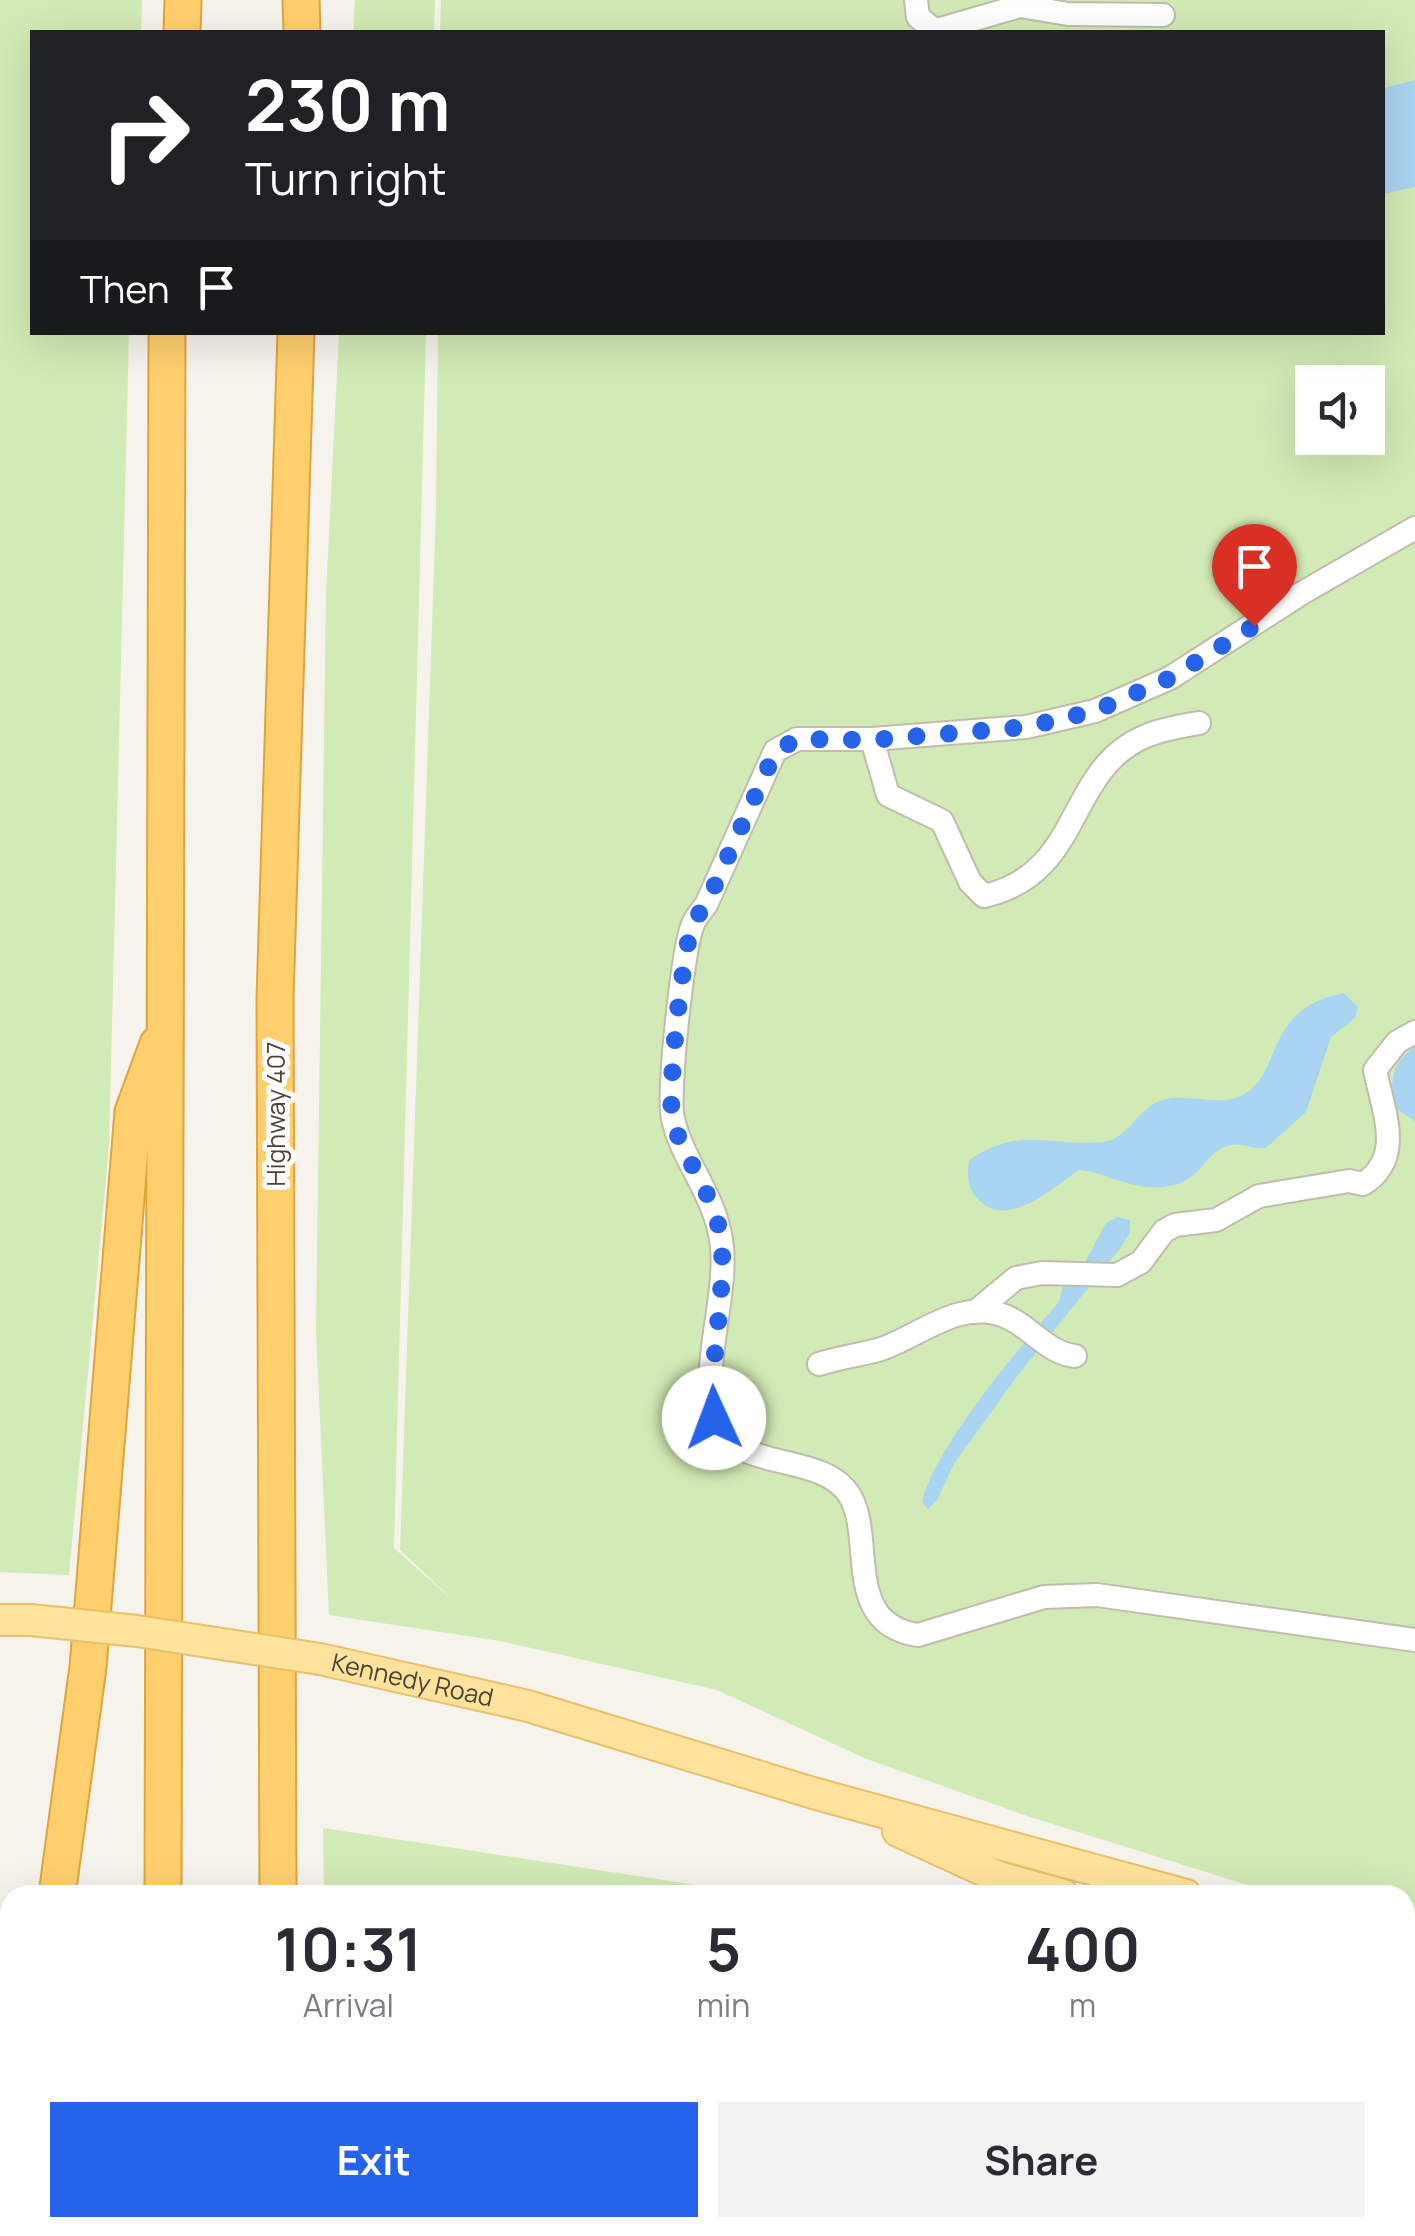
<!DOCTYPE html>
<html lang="en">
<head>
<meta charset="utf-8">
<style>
  :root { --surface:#fff; --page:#f2f2f3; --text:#2b2b33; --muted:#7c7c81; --accent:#2563eb }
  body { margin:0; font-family:Manrope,sans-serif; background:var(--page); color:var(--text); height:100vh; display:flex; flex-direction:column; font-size:38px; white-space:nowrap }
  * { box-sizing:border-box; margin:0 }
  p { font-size:32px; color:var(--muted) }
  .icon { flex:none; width:55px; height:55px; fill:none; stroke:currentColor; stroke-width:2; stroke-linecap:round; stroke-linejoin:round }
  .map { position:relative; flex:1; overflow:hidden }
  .details { position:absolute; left:0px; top:1885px; width:1415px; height:352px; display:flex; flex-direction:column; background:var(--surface); border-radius:30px 30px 0 0; box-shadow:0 10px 40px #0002 }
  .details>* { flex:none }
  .banner { position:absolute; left:30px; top:30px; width:1355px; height:305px; border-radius:0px; box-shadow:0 10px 40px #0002; background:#202124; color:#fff; overflow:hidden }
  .tools { position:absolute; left:1295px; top:365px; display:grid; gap:20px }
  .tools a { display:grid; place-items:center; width:90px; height:90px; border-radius:0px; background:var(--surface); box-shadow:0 10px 40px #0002; font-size:50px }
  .pin { position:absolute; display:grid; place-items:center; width:85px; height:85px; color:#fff; margin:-102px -42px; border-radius:50% 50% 50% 0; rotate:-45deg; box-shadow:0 0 10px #0007 }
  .pin .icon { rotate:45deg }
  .me { position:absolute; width:110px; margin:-55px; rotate:358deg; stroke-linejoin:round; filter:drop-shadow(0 0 8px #0008) }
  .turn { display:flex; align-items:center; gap:35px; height:210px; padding:0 50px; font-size:45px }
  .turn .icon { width:130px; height:130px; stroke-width:2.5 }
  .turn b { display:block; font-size:70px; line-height:85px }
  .then { display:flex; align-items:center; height:95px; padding:0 50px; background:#0003; gap:20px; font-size:38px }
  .eta { display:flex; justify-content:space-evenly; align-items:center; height:170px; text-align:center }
  .eta b { font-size:60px; font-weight:700; line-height:70px }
  .button { display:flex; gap:20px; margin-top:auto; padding:20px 50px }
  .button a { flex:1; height:115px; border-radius:0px; background:var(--accent); color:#fff; font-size:40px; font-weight:700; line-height:115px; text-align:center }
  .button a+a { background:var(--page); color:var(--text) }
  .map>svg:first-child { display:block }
</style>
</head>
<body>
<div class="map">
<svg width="1415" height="2236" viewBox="0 0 1415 2236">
  <rect width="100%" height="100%" fill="#f6f3ec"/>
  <g fill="#d2eab5" fill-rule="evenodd">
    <polygon points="0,0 142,0 141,32 32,32 32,332 129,333 109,1146 69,1575 0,1572"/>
    <polygon points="355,0 435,0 434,32 353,32"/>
    <path d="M 441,0 L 1415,0 L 1415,1920 L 1405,1918 L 1405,1895 L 1279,1895 L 1024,1815 L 864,1758 L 717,1690 L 500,1641 L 329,1615 L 316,1331 L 326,594 L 339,333 L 426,333 L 394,1548 L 456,1603 L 400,1550 L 436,511 L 438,333 L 1382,332 L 1382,32 L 440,32 ZM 1312,382 L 1368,382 L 1368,438 L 1312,438 Z"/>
    <polygon points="323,1828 762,1895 324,1895"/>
    <polygon points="332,2228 1183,2228 1182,2236 332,2236"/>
  </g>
  <polygon fill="#e5e3e0" points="1405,2030 1415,2032 1415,2236 1188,2236 1189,2228 1405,2228"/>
  <g fill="#a9d4f2">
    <polygon points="1415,80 1415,187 1383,194 1383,88"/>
    <path d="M 1344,993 L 1358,1007 L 1355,1018 L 1331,1037 L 1306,1112 L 1266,1148 C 1253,1149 1239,1142 1227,1146 C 1201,1155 1203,1183 1163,1187 C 1133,1191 1105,1172 1079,1170 C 1053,1187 1006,1233 976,1197 C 967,1187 967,1172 969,1160 C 1021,1125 1049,1147 1102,1142 C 1127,1140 1136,1112 1157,1102 C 1183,1090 1215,1108 1241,1096 C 1284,1076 1261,1009 1344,993 Z"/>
    <path d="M 1415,1047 L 1415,1121 L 1395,1108 C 1389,1083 1391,1062 1415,1047 Z"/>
    <path d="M 1118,1217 L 1130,1220 L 1130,1232 L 1122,1246 L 1018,1375 L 955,1462 L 937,1500 L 928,1509 L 922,1502 C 935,1446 1020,1347 1059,1302 L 1063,1286 L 1084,1264 L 1106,1223 Z"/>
  </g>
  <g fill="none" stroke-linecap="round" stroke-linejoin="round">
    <defs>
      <g id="minor">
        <polyline points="916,0 918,17 937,32"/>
        <polyline points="937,30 1020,6 1068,14 1163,15"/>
        <path d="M 1199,723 C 1182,726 1162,729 1146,736 C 1064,770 1085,873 984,896 L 970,882 L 942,821 L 888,795 L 872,739 L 1026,727 L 1095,711 L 1170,678 L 1302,593 L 1415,528"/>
        <path d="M 872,739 L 797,739 L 775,751 L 706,905 C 701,911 696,917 693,924 C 683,946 667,1096 673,1119 C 683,1163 717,1196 722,1247 C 727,1298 699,1377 715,1420 C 734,1474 822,1450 850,1496 C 875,1539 842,1624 918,1635 L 1044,1597 L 1097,1595 L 1415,1640"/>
        <path d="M 975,1312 L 1016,1278 L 1042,1273 L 1117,1275 L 1141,1262 L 1164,1231 L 1175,1225 L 1216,1220 L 1259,1196 L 1349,1181 L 1363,1184 C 1405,1158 1383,1111 1375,1070 L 1397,1042 L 1415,1032"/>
        <path d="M 819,1364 C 838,1358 859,1355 878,1350 C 917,1338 958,1299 1002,1315 C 1029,1324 1046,1353 1075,1356"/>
        <polyline points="1157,2236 1158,2228"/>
      </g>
      <g id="major">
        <polyline points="0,1620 31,1620"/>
        <path id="s1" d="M 320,1659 L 528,1706 L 813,1793 L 1186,1895"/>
        <polyline points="898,1831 998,1877 1063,1895"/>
        <polyline points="1405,1938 1415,1940"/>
        <polyline points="1405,1967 1415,1968"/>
      </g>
      <g id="highway">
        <polyline points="301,0 302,32"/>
        <polyline points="182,32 183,0"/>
        <polyline points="57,1895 88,1667 133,1112 158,1044"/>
        <polyline points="163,1895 167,332"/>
        <polyline points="278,1895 275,998 296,332"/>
        <polyline points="0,2179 10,2135"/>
        <polyline points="164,2228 164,2236"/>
        <polyline points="279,2228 279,2236"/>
      </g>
    </defs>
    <use href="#minor" stroke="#c2bbae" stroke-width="26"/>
    <use href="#major" stroke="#e6c16a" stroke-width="34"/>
    <use href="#highway" stroke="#e0a43c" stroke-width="39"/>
    <use href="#minor" stroke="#fff" stroke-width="22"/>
    <use href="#major" stroke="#ffe39c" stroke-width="30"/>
    <use href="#highway" stroke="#ffcf6e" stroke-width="35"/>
    <defs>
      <polyline id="major-bridge" points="31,1620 137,1631 320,1659"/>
    </defs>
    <use href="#major-bridge" stroke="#e6c16a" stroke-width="34" stroke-linecap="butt"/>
    <use href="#major-bridge" stroke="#ffe39c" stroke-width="30"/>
  </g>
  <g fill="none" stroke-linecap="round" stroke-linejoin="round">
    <path stroke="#2563eb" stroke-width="18" stroke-dasharray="0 32.4" d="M 714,1418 C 709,1362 724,1307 722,1250 C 720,1201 687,1166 673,1122 C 666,1099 683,946 693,924 C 696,917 701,911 706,905 L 775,752 L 797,739 L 872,740 L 1026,727 L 1095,711 L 1170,678 L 1254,626"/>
  </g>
  <g text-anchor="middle" stroke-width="10" stroke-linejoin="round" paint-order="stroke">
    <g font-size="25" fill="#4b4439" stroke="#fff">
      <text transform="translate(276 1114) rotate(-90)" y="9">Highway 407</text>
      <text dy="9" stroke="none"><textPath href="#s1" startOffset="95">Kennedy Road</textPath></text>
    </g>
  </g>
</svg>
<div class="tools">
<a><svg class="icon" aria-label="sound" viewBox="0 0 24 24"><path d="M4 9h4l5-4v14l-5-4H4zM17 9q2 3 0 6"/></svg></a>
</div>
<div class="pin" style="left:1254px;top:626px;background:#d93025"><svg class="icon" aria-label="arrive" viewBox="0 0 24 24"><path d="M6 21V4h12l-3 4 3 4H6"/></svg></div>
<svg class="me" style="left:714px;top:1418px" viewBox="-20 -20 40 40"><circle r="19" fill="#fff"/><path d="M0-13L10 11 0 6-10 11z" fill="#2563eb"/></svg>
<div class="banner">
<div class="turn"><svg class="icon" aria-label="right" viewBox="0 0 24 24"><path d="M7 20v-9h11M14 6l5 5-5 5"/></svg><div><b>230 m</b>Turn right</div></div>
<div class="then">Then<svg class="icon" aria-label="arrive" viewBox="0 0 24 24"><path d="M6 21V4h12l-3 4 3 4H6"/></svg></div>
</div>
<section class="details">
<div class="eta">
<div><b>10:31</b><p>Arrival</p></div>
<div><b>5</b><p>min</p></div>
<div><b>400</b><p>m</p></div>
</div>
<div class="button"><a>Exit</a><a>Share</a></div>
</section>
</div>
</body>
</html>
